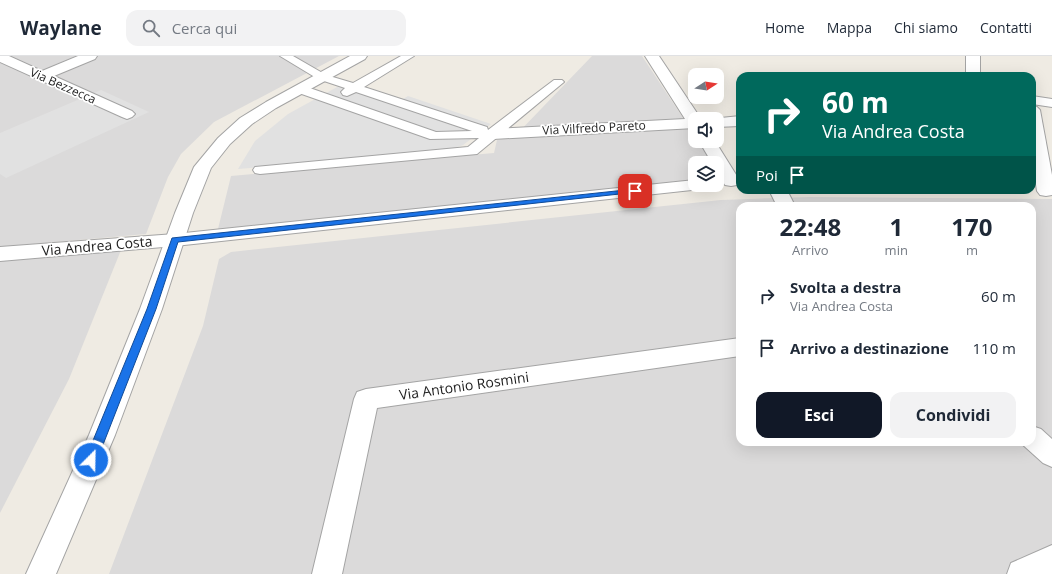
<!DOCTYPE html>
<html lang="it">
<head>
<meta charset="utf-8">
<style>
  :root { --surface:#fff; --page:#f2f2f3; --text:#1f2937; --muted:#747a83; --line:#e0e1e3; --accent:#111827 }
  body { margin:0; font-family:"Open Sans",sans-serif; background:var(--page); color:var(--text); height:100vh; display:flex; flex-direction:column; font-size:15px; white-space:nowrap }
  * { box-sizing:border-box; margin:0 }
  p { font-size:13px; color:var(--muted) }
  .icon { flex:none; width:22px; height:22px; fill:none; stroke:currentColor; stroke-width:2; stroke-linecap:round; stroke-linejoin:round }
  .map { position:relative; flex:1; overflow:hidden }
  .sheet { position:absolute; left:736px; top:146px; width:300px; height:244px; display:flex; flex-direction:column; background:var(--surface); border-radius:12px; box-shadow:0 4px 16px #0002 }
  .sheet>* { flex:none }
  .top-card { position:absolute; left:736px; top:16px; width:300px; height:122px; border-radius:12px; box-shadow:0 4px 16px #0002; background:#00695c; color:#fff; overflow:hidden }
  .needle { width:26px; rotate:78deg }
  .tools { position:absolute; left:688px; top:12px; display:grid; gap:8px }
  .tools a { display:grid; place-items:center; width:36px; height:36px; border-radius:8px; background:var(--surface); box-shadow:0 4px 16px #0002; font-size:20px }
  .pin { position:absolute; display:grid; place-items:center; width:34px; height:34px; color:#fff; margin:-17px; border-radius:8px; box-shadow:0 2px 6px #0006 }
  .me { position:absolute; width:44px; margin:-22px; rotate:23deg; stroke-linejoin:round; filter:drop-shadow(0 0 3px #0008) }
  .turn { display:flex; align-items:center; gap:14px; height:84px; padding:0 20px; font-size:18px }
  .turn .icon { width:52px; height:52px; stroke-width:2.5 }
  .turn b { display:block; font-size:28px; line-height:34px }
  .then { display:flex; align-items:center; height:38px; padding:0 20px; background:#0003; gap:8px; font-size:15px }
  .eta { display:flex; justify-content:space-evenly; align-items:center; height:68px; text-align:center }
  .eta b { font-size:24px; font-weight:700; line-height:28px }
  .action { display:flex; gap:8px; margin-top:auto; padding:8px 20px }
  .action a { flex:1; height:46px; border-radius:12px; background:var(--accent); color:#fff; font-size:16px; font-weight:700; line-height:46px; text-align:center }
  .action a+a { background:var(--page); color:var(--text) }
  ul { padding:0; list-style:none }
  li { display:flex; align-items:center; gap:12px; height:52px; padding:0 20px }
  li div { flex:1 }
  li b { display:block; font-size:15px }
  li em { font-style:normal }
  header { display:flex; align-items:center; gap:24px; box-sizing:border-box; height:56px; padding:0 20px; background:var(--surface); border-bottom:1px solid var(--line) }
  header strong { font-size:19px }
  nav { display:flex; gap:22px; margin-inline-start:auto; font-size:14px }
  .search { width:280px; height:36px; background:var(--page); display:flex; align-items:center; gap:10px; box-sizing:border-box; padding:0 14px; border-radius:12px; color:var(--muted); font-size:15px }
  .map>svg:first-child { display:block }
</style>
</head>
<body>
<header>
<strong>Waylane</strong>
<div class="search"><svg class="icon" aria-label="search" viewBox="0 0 24 24"><circle cx="10" cy="10" r="6"/><path d="M15 15l6 6"/></svg>Cerca qui</div>
<nav><a>Home</a><a>Mappa</a><a>Chi siamo</a><a>Contatti</a></nav>
</header>
<div class="map">
<svg width="1052" height="518" viewBox="0 0 1052 518">
  <rect width="100%" height="100%" fill="#efebe3"/>
  <g fill="#dbdada" fill-rule="evenodd">
    <polygon points="0,0 339,0 214,66 181,98 168,121 146,178 0,191"/>
    <polygon points="592,0 642,0 695,80 695,85 699,85 713,107 695,107 695,125 218,173 231,120 494,97 497,84 515,80"/>
    <path d="M 810,141 L 1052,143 L 1052,518 L 109,518 L 203,270 L 219,203 L 231,196 L 721,144 ZM 740,150 L 1032,150 L 1032,386 L 740,386 Z"/>
    <polygon points="121,194 69,323 0,457 0,201"/>
  </g>
  <g fill="#e1e1e1">
    <polygon points="348,25 403,43 408,40 491,68 463,89 443,96 238,113 255,85 288,58"/>
    <polygon points="101,34 149,56 6,122 0,118 0,77"/>
  </g>
  <g fill="none" stroke-linecap="round" stroke-linejoin="round">
    <defs>
      <polygon id="service" points="280,0 293,0 326,19 353,27 401,0 414,0 364,31 487,71 488,74 554,24 562,24 564,26 477,98 260,118 255,117 253,114 255,111 468,91 479,82 430,83 296,36 294,33 296,30 304,30 436,76 472,75 356,36 347,40 343,39 341,36 345,32 318,23"/>
      <g id="minor">
        <polygon points="0,0 9,0 42,15 78,0 97,0 95,3 54,20 132,55 135,58 132,61 127,63 122,61 0,6"/>
        <polygon points="645,0 659,0 701,63 695,63 695,72 493,83 487,81 485,78 487,75 493,73 685,63"/>
        <rect x="966" y="0" width="14" height="20"/>
        <polygon points="1032,40 1052,43 1052,51 1032,48"/>
        <polygon points="1032,49 1037,51 1040,54 1052,119 1052,139 1046,140 1040,139 1037,135 1032,103"/>
        <polygon points="740,60 740,70 717,71 717,63 711,63"/>
        <polygon points="699,85 715,85 740,125 737,129 731,130 725,129 717,116 717,107 712,107"/>
        <polygon points="695,124 695,129 704,129 701,133 175,190 0,205 0,191 175,178"/>
        <polygon points="769,134 787,134 795,150 777,150"/>
        <polygon points="740,282 740,300 377,352 342,518 312,518 354,343 357,336 366,333"/>
        <polygon points="1032,370 1041,373 1052,383 1052,411 1043,407 1023,389 1021,386 1032,386"/>
        <polygon points="1052,489 1052,518 1007,518 1011,507"/>
      </g>
      <polygon id="tertiary" points="350,0 367,0 365,3 276,52 252,68 230,88 211,112 193,157 162,253 115,379 56,518 26,518 89,379 140,253 175,157 194,111 218,82 240,62 266,46"/>
    </defs>
    <use href="#service" stroke="#a4a4a4" stroke-width="2"/>
    <use href="#minor" stroke="#a4a4a4" stroke-width="2"/>
    <use href="#tertiary" stroke="#a4a4a4" stroke-width="2"/>
    <use href="#service" fill="#fff" fill-rule="evenodd"/>
    <use href="#minor" fill="#fff" fill-rule="evenodd"/>
    <use href="#tertiary" fill="#fff" fill-rule="evenodd"/>
  </g>
  <polygon fill="#1a73e8" stroke="#114b97" points="635,133 638,133 638,136 178,186 156,253 97,404 95,407 91,409 87,407 85,404 147,253 172,182"/>
  <g text-anchor="middle" stroke-width="3.5" stroke-linejoin="round" paint-order="stroke">
    <g font-size="12" fill="#1d1d1d" stroke="#fff">
      <text transform="translate(63 30) rotate(24)" y="4">Via Bezzecca</text>
      <text transform="translate(594 72) rotate(-3)" y="4">Via Vilfredo Pareto</text>
    </g>
    <g font-size="14" fill="#1d1d1d" stroke="#fff">
      <text transform="translate(97 190) rotate(-5)" y="5">Via Andrea Costa</text>
      <text transform="translate(464 330) rotate(-8)" y="5">Via Antonio Rosmini</text>
    </g>
  </g>
</svg>
<div class="tools">
<a><svg class="needle" viewBox="-14 -14 28 28"><path d="M0-13l5 13h-10z" fill="#e53935"/><path d="M0 13l5-13h-10z" fill="#747a83"/></svg></a>
<a><svg class="icon" aria-label="sound" viewBox="0 0 24 24"><path d="M4 9h4l5-4v14l-5-4H4zM17 9q2 3 0 6"/></svg></a>
<a><svg class="icon" aria-label="layers" viewBox="0 0 24 24"><path d="M12 4l9 5-9 5-9-5zM3 14l9 5 9-5"/></svg></a>
</div>
<div class="pin" style="left:635px;top:135px;background:#d93025"><svg class="icon" aria-label="arrive" viewBox="0 0 24 24"><path d="M6 21V4h12l-3 4 3 4H6"/></svg></div>
<svg class="me" style="left:91px;top:404px" viewBox="-20 -20 40 40"><circle r="17" fill="#1a73e8" stroke="#fff" stroke-width="3"/><path d="M0-11L8 9 0 5-8 9z" fill="#fff"/></svg>
<div class="top-card">
<div class="turn"><svg class="icon" aria-label="right" viewBox="0 0 24 24"><path d="M7 20v-9h11M14 6l5 5-5 5"/></svg><div><b>60 m</b>Via Andrea Costa</div></div>
<div class="then">Poi<svg class="icon" aria-label="arrive" viewBox="0 0 24 24"><path d="M6 21V4h12l-3 4 3 4H6"/></svg></div>
</div>
<section class="sheet">
<div class="eta">
<div><b>22:48</b><p>Arrivo</p></div>
<div><b>1</b><p>min</p></div>
<div><b>170</b><p>m</p></div>
</div>
<ul>
<li><svg class="icon" aria-label="right" viewBox="0 0 24 24"><path d="M7 20v-9h11M14 6l5 5-5 5"/></svg><div><b>Svolta a destra</b><p>Via Andrea Costa</p></div><em>60 m</em></li>
<li><svg class="icon" aria-label="arrive" viewBox="0 0 24 24"><path d="M6 21V4h12l-3 4 3 4H6"/></svg><div><b>Arrivo a destinazione</b></div><em>110 m</em></li>
</ul>
<div class="action"><a>Esci</a><a>Condividi</a></div>
</section>
</div>
</body>
</html>
